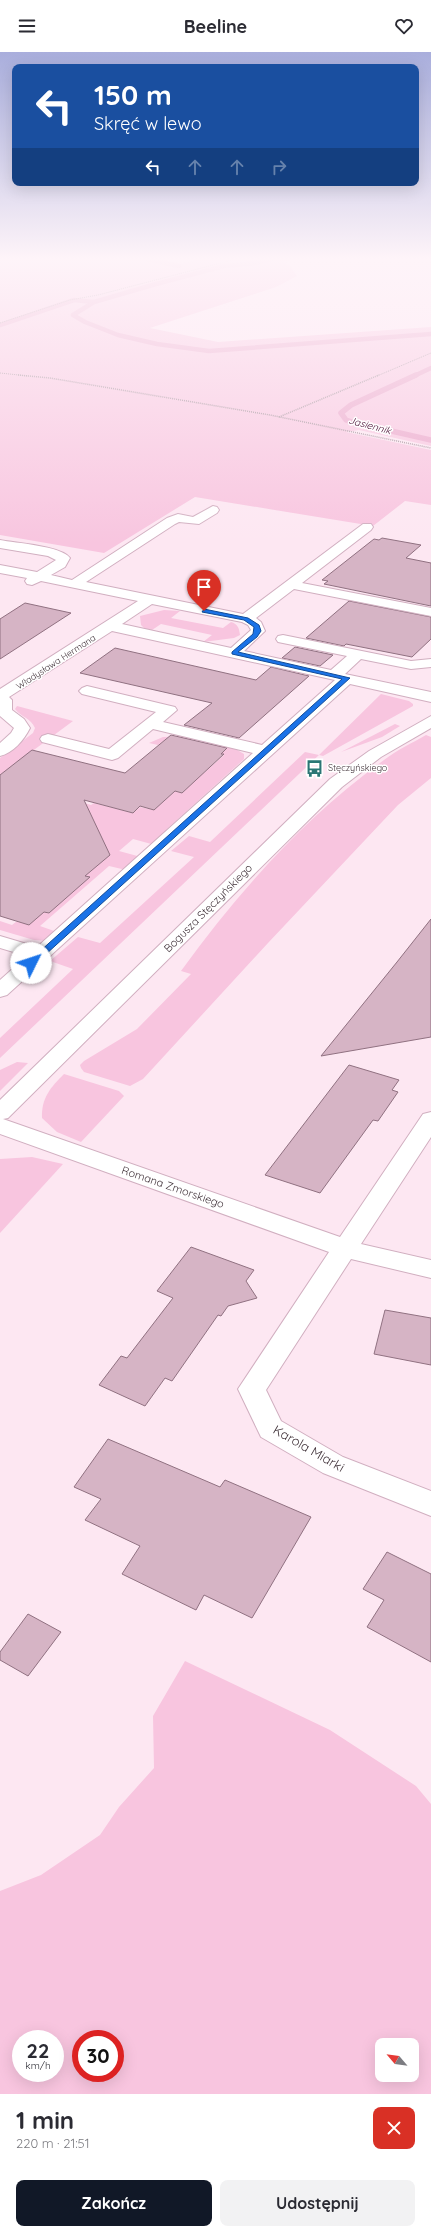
<!DOCTYPE html>
<html lang="pl">
<head>
<meta charset="utf-8">
<style>
  :root { --surface:#fff; --page:#f2f2f3; --text:#2b2b33; --muted:#7c7c81; --accent:#111827 }
  body { margin:0; font-family:Quicksand,sans-serif; background:var(--page); color:var(--text); height:100vh; display:flex; flex-direction:column; font-size:15px; white-space:nowrap }
  * { box-sizing:border-box; margin:0 }
  p { font-size:13px; color:var(--muted) }
  .icon { flex:none; width:22px; height:22px; fill:none; stroke:currentColor; stroke-width:2; stroke-linecap:round; stroke-linejoin:round }
  .map { position:relative; height:2042px; overflow:hidden }
  .details { display:flex; flex-direction:column; background:var(--surface); flex:1 }
  .details>* { flex:none }
  .hud { position:absolute; left:12px; top:12px; width:407px; height:122px; border-radius:8px; box-shadow:0 4px 16px #0002; background:#1a4fa0; color:#fff; overflow:hidden }
  .needle { width:26px; rotate:299deg }
  .controls { position:absolute; left:375px; top:1986px; display:grid; gap:8px }
  .controls a { display:grid; place-items:center; width:44px; height:44px; border-radius:8px; background:var(--surface); box-shadow:0 4px 16px #0002; font-size:20px }
  .speed { position:absolute; left:12px; top:1978px; display:flex; gap:8px; font-size:20px; font-weight:700; text-align:center }
  .speed>* { display:grid; place-content:center; width:52px; height:52px; border-radius:50%; background:var(--surface); box-shadow:0 4px 16px #0002; line-height:1 }
  .speed small { font-size:10px; font-weight:400 }
  .speed .limit { border:6px solid #d22; background:#fff; color:#111 }
  .pin { position:absolute; display:grid; place-items:center; width:34px; height:34px; color:#fff; margin:-41px -17px; border-radius:50% 50% 50% 0; rotate:-45deg; box-shadow:0 0 4px #0007 }
  .pin .icon { rotate:45deg }
  .me { position:absolute; width:44px; margin:-22px; rotate:49deg; stroke-linejoin:round; filter:drop-shadow(0 0 3px #0008) }
  .turn { display:flex; align-items:center; gap:14px; height:84px; padding:0 16px; font-size:18px }
  .turn .icon { width:52px; height:52px; stroke-width:2.5 }
  .turn b { display:block; font-size:28px; line-height:34px }
  .lanes { display:flex; align-items:center; height:38px; padding:0 16px; background:#0003; justify-content:center; gap:20px; direction:ltr }
  .lanes .off { opacity:.35 }
  .round { display:grid; place-items:center; flex:none; width:42px; height:42px; border-radius:8px; background:var(--page) }
  .headline { display:flex; align-items:center; justify-content:space-between; height:68px; padding:0 16px }
  h1 { font-size:24px; font-weight:700; line-height:30px }
  .primary-button { display:flex; gap:8px; margin-top:auto; padding:8px 16px }
  .primary-button a { flex:1; height:46px; border-radius:8px; background:var(--accent); color:#fff; font-size:16px; font-weight:700; line-height:46px; text-align:center }
  .primary-button a+a { background:var(--page); color:var(--text) }
  header { display:flex; justify-content:space-between; align-items:center; height:52px; padding:0 16px; background:var(--surface); font-size:18px; font-weight:700 }
  .map>svg:first-child { display:block }
</style>
</head>
<body>
<header><svg class="icon" aria-label="menu" viewBox="0 0 24 24"><path d="M4 6h16M4 12h16M4 18h16"/></svg>Beeline<svg class="icon" aria-label="heart" viewBox="0 0 24 24"><path d="M12 20l-8-8c-3-5 5-10 8-4 3-6 11-1 8 4z"/></svg></header>
<div class="map">
<svg width="431" height="2042" viewBox="0 0 431 2042">
  <rect width="100%" height="100%" fill="#fde7f2"/>
  <g fill="#f8c5df" fill-rule="evenodd">
    <polygon points="0,206 154,206 181,212 205,206 299,206 283,210 290,214 297,224 276,235 150,276 218,290 431,275 431,394 359,378 346,380 431,398 431,453 405,449 373,474 195,445 104,501 0,483"/>
    <path d="M 164,558 L 180,559 L 171,566 L 223,576 L 231,570 C 238,572 239,576 240,583 L 234,586 L 203,590 L 212,583 L 161,572 L 152,578 L 145,577 L 141,573 L 140,564 Z"/>
    <polygon points="381,642 409,649 413,652 413,654 323,704 319,703 0,1006 0,986 73,917 50,909 78,885 100,891 194,805 171,799 189,784 210,790 305,700 319,703"/>
    <path d="M 17,654 L 73,669 L 0,723 L 0,706 L 33,681 L 35,676 C 31,666 21,665 15,657 Z"/>
    <polygon points="395,672 400,674 382,685 341,700"/>
    <path d="M 426,683 L 431,685 L 431,726 L 398,753 L 268,891 L 143,1027 L 130,1034 L 84,1020 L 81,1016 L 80,1013 L 84,1009 L 137,977 L 191,922 L 181,919 C 238,840 305,765 384,708 C 397,698 412,691 426,683 Z"/>
    <path d="M 186,684 L 234,696 L 244,702 L 244,707 L 167,777 L 155,793 L 133,787 L 119,799 L 141,805 L 126,818 L 109,814 L 40,874 L 57,880 L 46,889 L 34,888 L 0,878 L 0,869 L 12,873 C 20,866 39,858 49,861 L 85,824 L 0,726 L 91,753 L 94,751 L 133,761 L 140,755 L 154,758 L 175,739 L 182,741 L 191,732 L 198,719 L 204,721 L 224,703 L 165,688 L 158,693 L 149,691 L 163,685 Z"/>
    <polygon points="17,1010 28,1011 0,1039 0,1018"/>
    <path d="M 64,1022 L 119,1039 L 124,1044 L 81,1090 L 57,1080 L 42,1066 C 41,1046 51,1035 64,1022 Z"/>
    <polygon points="32,1105 63,1112 0,1181 0,1107"/>
    <path d="M 185,1609 L 330,1678 L 416,1734 L 431,1752 L 431,2042 L 0,2042 L 0,1839 L 41,1823 L 100,1783 L 119,1755 L 154,1716 L 153,1664 ZM 21,1987 L 55,1987 L 55,2021 L 21,2021 ZM 81,1987 L 115,1987 L 115,2021 L 81,2021 ZM 382,1993 L 412,1993 L 412,2023 L 382,2023 Z"/>
  </g>
  <g fill="none" stroke-linecap="round" stroke-linejoin="round">
    <g stroke="#eaa4c9" stroke-width="4.5">
      <polyline points="142,206 179,214"/>
      <polyline points="276,206 255,211 224,214 156,232 94,250 73,263 85,270 118,283 157,292 209,299 431,282"/>
      <polyline points="0,273 74,248 93,250"/>
      <polyline points="414,324 431,316"/>
    </g>
    <polyline stroke="#eaa4c9" stroke-width="5.5" points="416,323 351,353 341,361 346,368 352,370 431,388"/>
  </g>
  <g fill="#d6b4c5" stroke="#907181">
    <polygon points="382,486 421,493 406,506 431,511 431,554 324,532 328,529 322,528 374,487 379,488"/>
    <polygon points="349,549 431,565 431,587 412,605 346,592 344,594 306,586"/>
    <polygon points="25,551 71,561 0,607 0,567"/>
    <polygon points="295,595 333,603 320,614 282,606"/>
    <polygon points="115,596 256,628 271,615 309,624 239,686 184,673 212,651 80,621"/>
    <polygon points="171,683 227,696 221,702 224,702 182,741 175,739 154,758 140,754 133,761 84,748 110,803 85,824 90,825 49,861 44,860 29,873 0,864 0,723 32,698 125,721"/>
    <polygon points="431,867 431,985 321,1004 397,910"/>
    <polygon points="349,1013 399,1028 392,1038 398,1040 378,1069 373,1068 320,1141 265,1123"/>
    <polygon points="191,1195 254,1218 246,1229 257,1246 228,1254 221,1264 218,1263 172,1329 165,1326 145,1354 99,1333 121,1304 127,1306 173,1246 157,1239"/>
    <polygon points="385,1258 431,1266 431,1313 374,1302"/>
    <polygon points="108,1387 220,1435 225,1428 311,1465 252,1566 204,1543 196,1558 122,1522 140,1494 85,1468 101,1447 74,1435"/>
    <polygon points="387,1500 431,1522 431,1610 367,1575 384,1548 363,1537"/>
    <polygon points="28,1562 61,1580 28,1624 0,1608 0,1600"/>
  </g>
  <g fill="none" stroke-linecap="round" stroke-linejoin="round">
    <defs>
      <g id="minor">
        <path d="M 213,454 L 217,455 L 219,458 L 217,461 L 199,472 L 179,470 L 175,472 L 86,530 L 243,562 L 363,472 L 371,472 L 373,475 L 371,478 L 302,531 L 431,556 L 431,564 L 294,537 L 256,566 L 261,570 L 265,579 L 244,599 L 331,618 L 347,604 L 278,590 L 276,587 L 278,584 L 283,583 L 411,609 L 431,607 L 431,615 L 411,617 L 361,607 L 345,622 L 431,640 L 431,650 L 350,632 L 7,943 L 0,945 L 0,928 L 27,904 L 0,896 L 0,884 L 37,895 L 253,701 L 153,677 L 118,706 L 112,708 L 42,690 L 40,687 L 42,684 L 48,682 L 109,697 L 156,660 L 82,642 L 79,639 L 82,636 L 87,634 L 175,655 L 177,658 L 163,670 L 262,693 L 335,628 L 112,579 L 9,645 L 12,648 L 12,658 L 24,667 L 30,676 C 24,688 13,701 0,704 L 0,691 L 11,681 L 14,676 L 0,664 L 0,637 L 138,549 L 41,529 L 32,533 L 27,532 L 25,529 L 27,526 L 0,521 L 0,513 L 37,520 L 56,508 L 48,504 L 0,496 L 0,488 C 15,491 62,494 70,506 L 65,515 L 51,523 L 72,528 L 167,466 L 178,462 L 193,465 ZM 152,552 L 242,570 L 248,573 L 251,578 L 231,596 L 122,572 Z"/>
        <polygon points="431,664 431,676 381,705 342,735 8,1066 3,1067 340,1185 423,1062 431,1060 431,1085 361,1192 431,1208 431,1226 351,1207 266,1338 281,1369 343,1405 431,1439 431,1464 323,1421 261,1385 238,1337 329,1200 0,1082 0,1048 330,727 369,699"/>
      </g>
    </defs>
    <use href="#minor" stroke="#d1afc0" stroke-width="2"/>
    <g stroke="#9e8c95" stroke-width="1" stroke-dasharray="1 1" stroke-linecap="butt">
      <polyline points="0,271 70,248 98,243 240,206"/>
      <polyline points="0,321 28,324"/>
      <polyline points="377,324 431,301"/>
    </g>
    <g stroke="#9e8c95" stroke-width="1.5" stroke-dasharray="1 1" stroke-linecap="butt">
      <polyline points="18,323 50,326 270,363 431,396"/>
      <polyline points="279,365 379,323"/>
    </g>
    <use href="#minor" fill="#fff" fill-rule="evenodd"/>
  </g>
  <linearGradient id="sky" x2="0" y2="1"><stop stop-color="#a9aedc"/><stop offset="0.42" stop-color="#fef4f9"/><stop offset="1" stop-color="#fef4f9" stop-opacity="0"/></linearGradient>
  <rect width="431" height="492" fill="url(#sky)"/>
  <polygon fill="#1a73e8" stroke="#114b97" points="204,557 248,566 259,573 261,579 257,585 238,600 350,626 34,913 28,913 28,910 342,627 232,602 232,600 253,582 254,575 244,568 202,560"/>
  <defs>
    <symbol id="bus-bare" viewBox="-9 -9 18 18"><path d="M-5-6H5V4H4V6H2V4H-2V6H-4V4H-5ZM-3.5-4V0h7V-4ZM-3.5 1.2v1.5H-2V1.2ZM2 1.2v1.5H3.5V1.2Z" fill="#2b7575" stroke="#fff" stroke-width="2.5" paint-order="stroke"/></symbol>
  </defs>
  <g fill-rule="evenodd">
    <use href="#bus-bare" x="302" y="704" width="25" height="25"/>
  </g>
  <g text-anchor="middle" stroke-width="3" stroke-linejoin="round" paint-order="stroke">
    <g font-size="9" fill="#41333a" stroke="#fff">
      <text transform="translate(56 610) rotate(-33)" y="3">Władysława Hermana</text>
    </g>
    <g font-size="9" fill="#41333a" stroke="#fff" text-anchor="start">
      <text x="328" y="719">Stęczyńskiego</text>
    </g>
    <g font-size="10" font-style="italic" fill="#4a0d34" stroke="#fff">
      <text transform="translate(370 373) rotate(15)" y="4">Jasiennik</text>
    </g>
    <g font-size="11" fill="#41333a" stroke="#fff">
      <text transform="translate(208 856) rotate(-45)" y="4">Bogusza Stęczyńskiego</text>
      <text transform="translate(173 1135) rotate(19)" y="4">Romana Zmorskiego</text>
    </g>
    <g font-size="13" fill="#41333a" stroke="#fff">
      <text transform="translate(309 1396) rotate(30)" y="5">Karola Miarki</text>
    </g>
  </g>
</svg>
<div class="controls">
<a><svg class="needle" viewBox="-14 -14 28 28"><path d="M0-13l5 13h-10z" fill="#e53935"/><path d="M0 13l5-13h-10z" fill="#7c7c81"/></svg></a>
</div>
<div class="speed"><div>22<small>km/h</small></div><div class="limit">30</div></div>
<div class="pin" style="left:204px;top:559px;background:#d93025"><svg class="icon" aria-label="arrive" viewBox="0 0 24 24"><path d="M6 21V4h12l-3 4 3 4H6"/></svg></div>
<svg class="me" style="left:31px;top:911px" viewBox="-20 -20 40 40"><circle r="19" fill="#fff"/><path d="M0-13L10 11 0 6-10 11z" fill="#1a73e8"/></svg>
<div class="hud">
<div class="turn"><svg class="icon" aria-label="left" viewBox="0 0 24 24"><path d="M17 20v-9H6M10 6l-5 5 5 5"/></svg><div><b>150 m</b>Skręć w lewo</div></div>
<div class="lanes"><svg class="icon" aria-label="left" viewBox="0 0 24 24"><path d="M17 20v-9H6M10 6l-5 5 5 5"/></svg><svg class="icon off" aria-label="ahead" viewBox="0 0 24 24"><path d="M12 20V5M6 11l6-6 6 6"/></svg><svg class="icon off" aria-label="ahead" viewBox="0 0 24 24"><path d="M12 20V5M6 11l6-6 6 6"/></svg><svg class="icon off" aria-label="right" viewBox="0 0 24 24"><path d="M7 20v-9h11M14 6l5 5-5 5"/></svg></div>
</div>
</div>
<section class="details">
<div class="headline"><div><h1>1 min</h1><p>220 m · 21:51</p></div><a class="round" style="background:#d93025;color:#fff"><svg class="icon" aria-label="close" viewBox="0 0 24 24"><path d="M6 6l12 12M18 6L6 18"/></svg></a></div>
<div class="primary-button"><a>Zakończ</a><a>Udostępnij</a></div>
</section>
</body>
</html>
